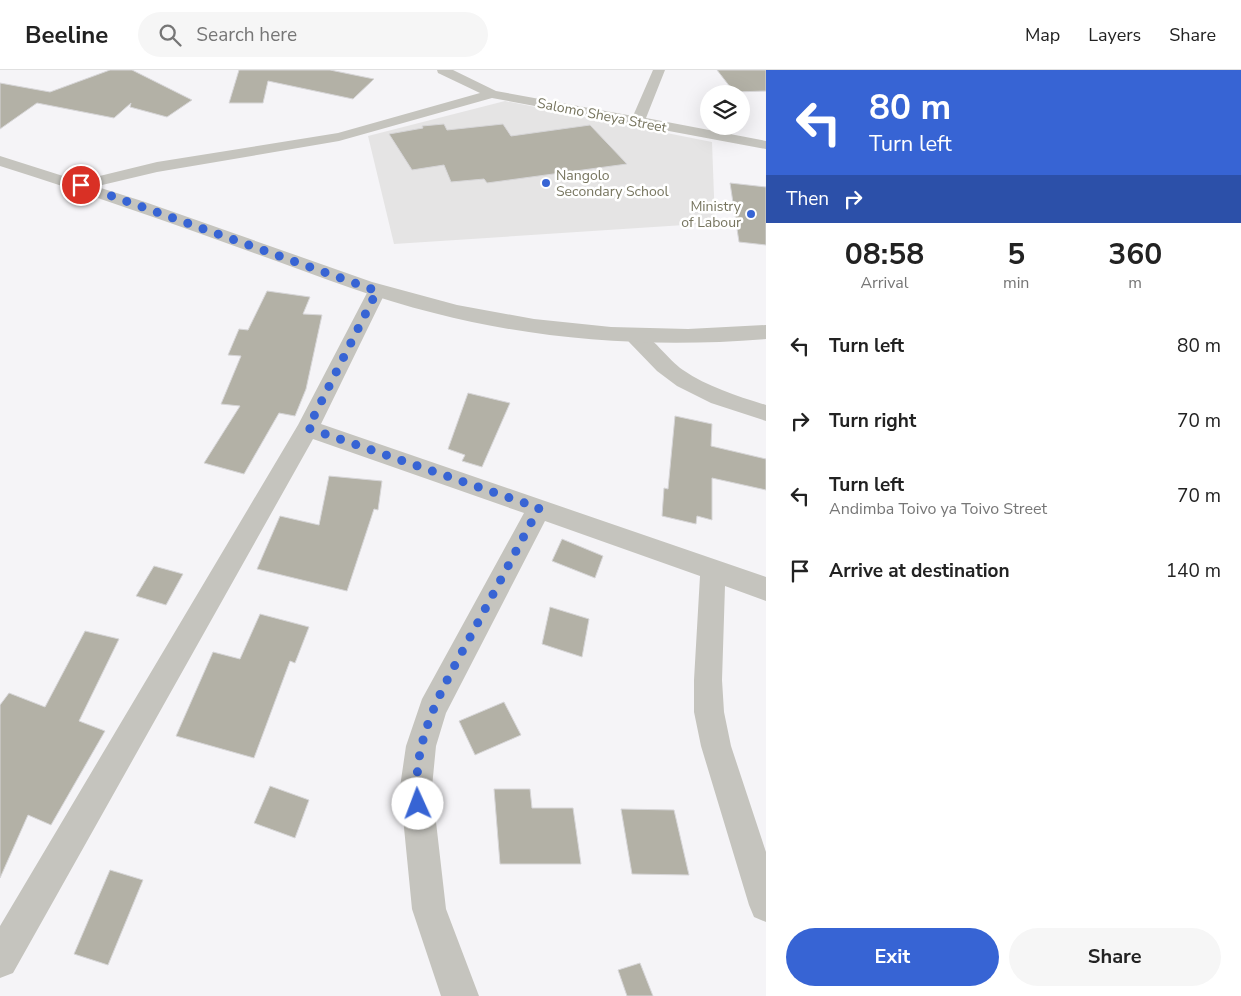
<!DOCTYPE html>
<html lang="en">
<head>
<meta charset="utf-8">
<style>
  :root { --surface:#fff; --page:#f6f6f6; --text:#222; --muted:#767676; --line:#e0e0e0; --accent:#3764d4 }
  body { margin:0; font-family:"Nunito Sans",sans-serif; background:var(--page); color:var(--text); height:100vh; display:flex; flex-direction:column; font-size:19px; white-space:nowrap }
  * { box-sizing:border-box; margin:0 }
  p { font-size:16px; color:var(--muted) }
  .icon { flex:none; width:28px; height:28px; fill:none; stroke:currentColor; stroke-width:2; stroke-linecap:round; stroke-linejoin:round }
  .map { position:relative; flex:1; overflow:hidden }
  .panel { display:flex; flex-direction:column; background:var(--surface); width:475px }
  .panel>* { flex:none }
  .top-card { background:#3764d4; color:#fff; overflow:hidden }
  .buttons { position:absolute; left:700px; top:15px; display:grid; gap:10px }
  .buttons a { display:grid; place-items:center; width:50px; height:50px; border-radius:50%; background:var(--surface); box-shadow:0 5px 20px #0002; font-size:25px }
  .pin { position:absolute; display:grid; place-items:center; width:42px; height:42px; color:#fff; margin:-21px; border:2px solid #fff; border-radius:50%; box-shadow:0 1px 5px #0007 }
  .me { position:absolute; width:55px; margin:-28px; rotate:358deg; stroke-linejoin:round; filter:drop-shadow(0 0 4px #0008) }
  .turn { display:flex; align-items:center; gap:18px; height:105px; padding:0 20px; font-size:22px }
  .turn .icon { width:65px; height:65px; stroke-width:2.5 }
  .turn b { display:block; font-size:35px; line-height:42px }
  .then { display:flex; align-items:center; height:48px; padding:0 20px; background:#0003; gap:10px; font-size:19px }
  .eta { display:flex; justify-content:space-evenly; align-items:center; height:85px; text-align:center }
  .eta b { font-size:30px; font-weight:700; line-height:35px }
  .cta { display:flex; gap:10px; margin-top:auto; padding:10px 20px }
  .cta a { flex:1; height:58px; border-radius:30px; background:var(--accent); color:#fff; font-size:20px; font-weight:700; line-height:58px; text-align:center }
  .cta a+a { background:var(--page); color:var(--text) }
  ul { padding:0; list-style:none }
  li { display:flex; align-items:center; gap:15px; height:75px; padding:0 20px }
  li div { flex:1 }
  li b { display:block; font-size:19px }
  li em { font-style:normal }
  header { display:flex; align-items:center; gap:30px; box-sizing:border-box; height:70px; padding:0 25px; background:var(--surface); border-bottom:1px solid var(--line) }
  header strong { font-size:24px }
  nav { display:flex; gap:28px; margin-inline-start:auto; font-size:18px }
  .search { width:350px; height:45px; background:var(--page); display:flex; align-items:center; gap:12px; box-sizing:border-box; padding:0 18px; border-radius:28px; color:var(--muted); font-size:19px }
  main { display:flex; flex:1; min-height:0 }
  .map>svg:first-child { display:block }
</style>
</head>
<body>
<header>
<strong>Beeline</strong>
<div class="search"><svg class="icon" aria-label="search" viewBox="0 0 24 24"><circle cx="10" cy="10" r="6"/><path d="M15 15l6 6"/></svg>Search here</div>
<nav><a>Map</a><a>Layers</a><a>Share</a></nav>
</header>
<main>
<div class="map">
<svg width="766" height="926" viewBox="0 0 766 926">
  <rect width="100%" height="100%" fill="#f5f4f7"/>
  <polygon fill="#e5e4e4" points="505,31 712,72 715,153 394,174 368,66"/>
  <g fill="#b3b1a6" stroke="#d7d6d8">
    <polygon points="110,0 132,0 192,30 167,47 130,37 131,33 114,48 37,33 0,59 0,13 50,22"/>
    <polygon points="239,0 330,0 374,9 353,29 268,11 263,33 229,33"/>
    <polygon points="717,0 766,0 766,21 734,22"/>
    <polygon points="444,54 447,60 503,54 511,66 590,55 627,94 487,113 484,109 451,112 444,95 412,100 389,64 423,58 422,56"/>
    <polygon points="730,113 766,117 766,175 739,172"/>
    <polygon points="267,221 310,227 303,244 322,245 306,319 295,346 279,343 244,404 204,393 240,336 221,334 241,286 228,285 239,259 248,260"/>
    <polygon points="468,323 510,333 482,397 462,391 465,385 448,379"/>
    <polygon points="675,346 712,354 711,376 766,389 766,420 712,408 712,450 697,446 696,454 662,446 664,418 668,419"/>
    <polygon points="329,406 382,411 378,440 374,439 347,521 257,499 280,446 319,455"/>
    <polygon points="562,469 603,486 595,508 552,491"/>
    <polygon points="154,496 183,504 166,535 136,526"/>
    <polygon points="550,537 589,549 582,587 542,574"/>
    <polygon points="260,544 309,557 295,593 290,591 254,688 176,666 213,582 240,589"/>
    <polygon points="85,561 119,569 79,651 105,661 51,755 28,745 0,808 0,635 9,623 45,637"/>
    <polygon points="504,632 521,665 475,685 459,651"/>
    <polygon points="270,716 309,730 295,768 254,753"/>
    <polygon points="494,719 530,719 532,738 573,738 581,794 500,794"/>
    <polygon points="621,739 674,740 689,805 632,804"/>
    <polygon points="110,800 143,810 108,895 74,884"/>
    <polygon points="640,893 653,926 627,926 618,900"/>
  </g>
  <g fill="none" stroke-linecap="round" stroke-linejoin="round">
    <g fill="#c5c4be" fill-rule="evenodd">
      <polygon points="437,0 453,0 496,21 633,46 653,0 665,0 646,48 766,71 766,79 492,28 339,71 157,102 81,120 75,118 73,115 75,112 157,92 338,63 480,23 438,3"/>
      <polygon points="377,215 384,217 386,221 321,354 766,507 766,531 725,516 722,610 724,642 731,676 766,782 766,852 754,847 749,835 701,676 694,642 694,610 700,506 545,451 446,643 436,676 432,717 446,839 479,926 441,926 412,839 400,717 406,676 422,629 524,443 313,369 13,903 0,908 0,856 298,355 368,221 370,217"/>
      <path d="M 636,260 C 652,265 668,290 683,300 C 708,317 737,326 766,335 L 766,351 L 711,333 L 677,316 L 657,301 L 629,272 L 626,267 L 629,262 Z"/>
    </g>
    <path fill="#c5c4be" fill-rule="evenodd" d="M 0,86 L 145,132 L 372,212 L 457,235 L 534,249 L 611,257 L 688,259 L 766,255 L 766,269 C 654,278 543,271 434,243 C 377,229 323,208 268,188 C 179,156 90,124 0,96 Z"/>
  </g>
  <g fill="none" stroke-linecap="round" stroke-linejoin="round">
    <path stroke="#3764d4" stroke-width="9" stroke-dasharray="0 16.2" d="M 81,115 L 377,221 L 308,358 L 539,438 C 518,477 497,517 476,556 C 446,613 410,667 418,734"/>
  </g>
  <g fill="#3764d4" stroke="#fff" stroke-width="2">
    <circle cx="546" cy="113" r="5"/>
    <circle cx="751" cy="144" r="5"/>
  </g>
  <g text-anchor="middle" stroke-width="5" stroke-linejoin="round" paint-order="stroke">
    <g font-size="14" fill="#77755f" stroke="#fff">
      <text transform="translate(602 45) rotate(11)" y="5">Salomo Sheya Street</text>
    </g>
    <g font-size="14" fill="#77755f" stroke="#fff" text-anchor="start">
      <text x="556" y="110">Nangolo<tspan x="556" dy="16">Secondary School</tspan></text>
      <text x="741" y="141" text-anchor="end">Ministry<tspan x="741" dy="16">of Labour</tspan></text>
    </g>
  </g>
</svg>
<div class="buttons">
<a><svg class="icon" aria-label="layers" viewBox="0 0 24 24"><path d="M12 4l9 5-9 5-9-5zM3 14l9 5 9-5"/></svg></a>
</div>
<div class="pin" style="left:81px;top:115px;background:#d93025"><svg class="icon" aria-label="arrive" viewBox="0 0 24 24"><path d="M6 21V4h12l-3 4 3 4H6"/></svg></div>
<svg class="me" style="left:418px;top:734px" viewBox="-20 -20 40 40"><circle r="19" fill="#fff"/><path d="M0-13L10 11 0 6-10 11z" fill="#3764d4"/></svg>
</div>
<section class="panel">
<div class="top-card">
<div class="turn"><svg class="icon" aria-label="left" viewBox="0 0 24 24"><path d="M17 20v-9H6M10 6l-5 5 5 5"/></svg><div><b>80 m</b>Turn left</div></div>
<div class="then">Then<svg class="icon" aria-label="right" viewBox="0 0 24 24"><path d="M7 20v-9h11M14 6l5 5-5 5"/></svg></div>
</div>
<div class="eta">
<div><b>08:58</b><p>Arrival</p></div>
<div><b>5</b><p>min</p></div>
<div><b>360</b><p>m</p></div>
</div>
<ul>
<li><svg class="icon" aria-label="left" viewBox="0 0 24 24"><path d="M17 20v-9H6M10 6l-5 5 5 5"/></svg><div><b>Turn left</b></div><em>80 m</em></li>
<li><svg class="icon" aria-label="right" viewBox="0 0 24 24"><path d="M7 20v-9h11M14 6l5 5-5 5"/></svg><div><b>Turn right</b></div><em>70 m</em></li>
<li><svg class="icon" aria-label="left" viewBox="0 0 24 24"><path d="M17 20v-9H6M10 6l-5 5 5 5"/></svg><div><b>Turn left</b><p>Andimba Toivo ya Toivo Street</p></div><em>70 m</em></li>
<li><svg class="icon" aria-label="arrive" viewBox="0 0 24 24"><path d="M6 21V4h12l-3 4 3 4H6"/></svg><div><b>Arrive at destination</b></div><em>140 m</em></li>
</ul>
<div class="cta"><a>Exit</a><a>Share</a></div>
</section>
</main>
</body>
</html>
